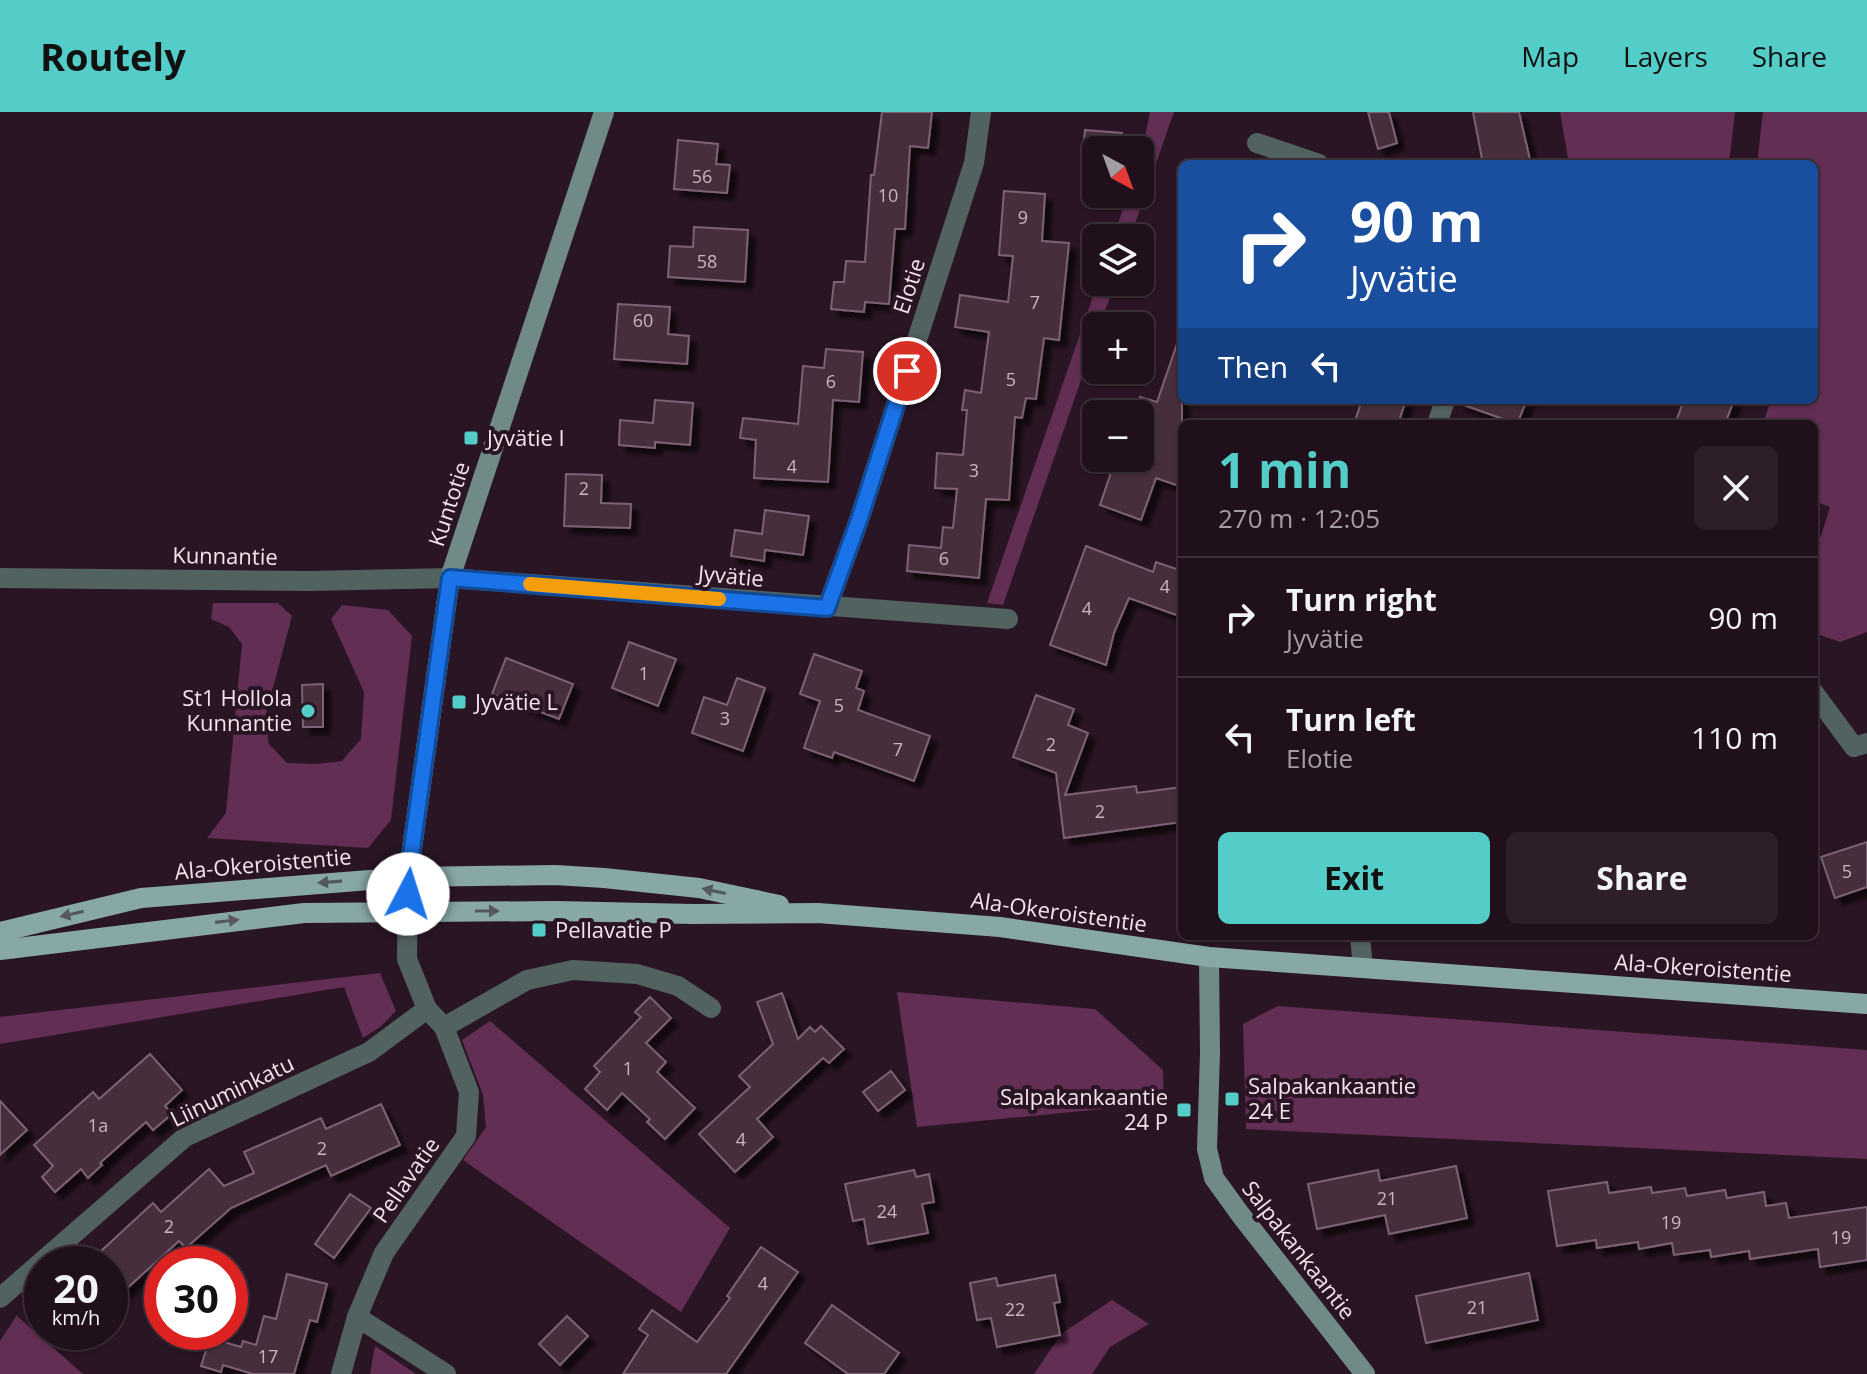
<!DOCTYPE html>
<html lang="en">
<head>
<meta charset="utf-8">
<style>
  :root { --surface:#20101b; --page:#2d1e28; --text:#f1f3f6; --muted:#a29da3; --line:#3d303a; --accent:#54cdc8 }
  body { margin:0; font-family:"Open Sans",sans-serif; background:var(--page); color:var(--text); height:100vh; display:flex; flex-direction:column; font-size:30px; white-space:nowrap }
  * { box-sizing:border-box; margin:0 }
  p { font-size:26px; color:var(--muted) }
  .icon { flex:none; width:44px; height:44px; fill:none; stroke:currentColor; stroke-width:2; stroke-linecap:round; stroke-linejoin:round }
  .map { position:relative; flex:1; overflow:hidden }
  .sheet { position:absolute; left:1178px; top:308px; width:640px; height:520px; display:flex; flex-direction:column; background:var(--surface); border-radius:12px; box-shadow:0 2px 6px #0004,0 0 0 2px var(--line) }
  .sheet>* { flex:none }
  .top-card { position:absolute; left:1178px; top:48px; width:640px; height:244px; border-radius:12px; box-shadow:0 2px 6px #0004,0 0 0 2px var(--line); background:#1a4fa0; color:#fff; overflow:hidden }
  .needle { width:52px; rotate:139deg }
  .fabs { position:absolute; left:1082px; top:24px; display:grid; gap:16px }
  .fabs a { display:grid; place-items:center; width:72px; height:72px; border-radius:12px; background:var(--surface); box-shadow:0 2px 6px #0004,0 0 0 2px var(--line); font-size:40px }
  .speed { position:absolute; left:24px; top:1134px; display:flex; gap:16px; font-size:40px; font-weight:700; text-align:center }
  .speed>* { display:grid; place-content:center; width:104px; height:104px; border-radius:50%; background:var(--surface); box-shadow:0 2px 6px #0004,0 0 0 2px var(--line); line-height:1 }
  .speed small { font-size:20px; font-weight:400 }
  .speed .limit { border:12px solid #d22; background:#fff; color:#111 }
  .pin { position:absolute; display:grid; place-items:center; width:68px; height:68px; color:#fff; margin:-34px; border:4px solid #fff; border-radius:50%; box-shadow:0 2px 8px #0007 }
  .me { position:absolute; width:88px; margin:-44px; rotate:5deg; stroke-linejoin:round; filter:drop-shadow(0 0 6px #0008) }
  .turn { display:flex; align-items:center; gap:28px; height:168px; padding:0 40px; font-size:36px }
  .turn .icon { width:104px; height:104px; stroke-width:2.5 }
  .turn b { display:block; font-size:56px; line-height:68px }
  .then { display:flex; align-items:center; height:76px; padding:0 40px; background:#0003; gap:16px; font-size:30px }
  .round { display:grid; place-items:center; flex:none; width:84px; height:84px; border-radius:12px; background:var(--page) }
  .headline { display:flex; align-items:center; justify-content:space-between; height:136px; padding:0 40px }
  h1 { font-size:48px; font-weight:700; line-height:60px; color:var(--accent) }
  .cta { display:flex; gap:16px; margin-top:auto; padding:16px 40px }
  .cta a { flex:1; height:92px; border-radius:12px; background:var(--accent); color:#111; font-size:32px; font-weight:700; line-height:92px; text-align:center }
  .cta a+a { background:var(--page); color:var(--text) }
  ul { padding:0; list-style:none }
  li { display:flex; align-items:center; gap:24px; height:120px; padding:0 40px; border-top:2px solid var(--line) }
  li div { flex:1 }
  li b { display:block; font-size:30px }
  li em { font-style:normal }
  header { display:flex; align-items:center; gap:48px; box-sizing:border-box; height:112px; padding:0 40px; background:var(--accent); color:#111 }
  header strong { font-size:38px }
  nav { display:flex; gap:44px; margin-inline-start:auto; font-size:28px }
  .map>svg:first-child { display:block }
</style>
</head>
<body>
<header>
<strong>Routely</strong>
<nav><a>Map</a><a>Layers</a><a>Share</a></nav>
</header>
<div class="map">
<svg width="1867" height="1262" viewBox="0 0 1867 1262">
  <defs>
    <filter id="shadow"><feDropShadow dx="7" dy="7" stdDeviation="2" flood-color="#0009"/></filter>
  </defs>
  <rect width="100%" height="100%" fill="#2a1524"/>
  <g fill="#632e54">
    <polygon points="1150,0 1174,0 1130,126 1113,126 1128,82 1140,82 1140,49"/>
    <polygon points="1560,0 1735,0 1729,52 1569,52"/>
    <polygon points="1763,0 1867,0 1867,520 1840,530 1814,521 1814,446 1830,395 1814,389 1814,312 1763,312 1771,288 1814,288 1814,52 1757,52"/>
    <polygon points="1098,170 1115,170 1100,214 1096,214 1096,225 1003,493 987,491"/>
    <polygon points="213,491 278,491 292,504 265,606 269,632 287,651 317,652 342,649 361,627 364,580 331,507 342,493 388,498 412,524 391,708 368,736 207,726 226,701 242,532 229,515 211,507"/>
    <polygon points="380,861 396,899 380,915 363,926 344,875 0,932 0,905"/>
    <polygon points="897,880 1095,897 1163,958 1164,991 917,1015"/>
    <polygon points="1278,894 1867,938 1867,1047 1246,1017 1243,912"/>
    <polygon points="490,909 730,1116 681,1200 463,1048 486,1015 483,983 462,928"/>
    <polygon points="1112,1188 1149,1212 1110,1235 1092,1262 1034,1262 1061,1222"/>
    <polygon points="17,1203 17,1204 83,1262 0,1262 0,1229"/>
    <polygon points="375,1234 416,1262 370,1262"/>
  </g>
  <g fill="#462e3e" stroke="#7d6274" stroke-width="2" filter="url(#shadow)">
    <polygon points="882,0 932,0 928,36 910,34 905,117 895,117 889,192 865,190 864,200 831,197 834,170 844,170 846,149 865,150 871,63 874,63"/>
    <polygon points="1368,0 1389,0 1397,31 1378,37"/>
    <polygon points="1473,0 1519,0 1531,52 1483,52"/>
    <polygon points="1085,18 1122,21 1121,38 1083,38"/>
    <polygon points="678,28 718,32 716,52 730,53 727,81 674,77"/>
    <polygon points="1004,79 1045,82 1042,129 1069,131 1059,228 1044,226 1036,287 1026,286 1022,306 1015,305 1009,388 986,387 979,466 907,459 909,433 941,436 943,415 953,416 957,377 935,376 937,341 963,343 967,298 962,298 965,278 981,281 989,220 955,215 960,183 1008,190 1013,144 999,143"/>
    <polygon points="694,115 748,118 745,170 668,165 670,134 693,135"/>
    <polygon points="618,192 670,195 668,222 689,224 687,252 614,247"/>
    <polygon points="1179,226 1182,226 1182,375 1156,366 1141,408 1100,393 1116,346 1140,346 1140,285 1157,290"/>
    <polygon points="826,237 863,240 859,290 833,288 828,370 754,366 756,328 740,326 743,306 798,312 803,254 824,256"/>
    <polygon points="655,288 693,291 690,333 655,330 655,336 619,333 620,308 653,311"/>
    <polygon points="1362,288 1406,288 1398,312 1354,312"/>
    <polygon points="1458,288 1527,288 1517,312 1458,291"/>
    <polygon points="1684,288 1734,288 1725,312 1675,312"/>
    <polygon points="566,362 602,363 601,391 631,392 630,416 564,414"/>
    <polygon points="765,398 809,404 803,443 765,438 764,449 731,444 735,418 762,422"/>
    <polygon points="1086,434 1153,460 1156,450 1182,459 1182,505 1129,486 1114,521 1106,553 1050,533"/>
    <polygon points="629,530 676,547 658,594 612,576"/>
    <polygon points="814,542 862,559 856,576 864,579 858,598 930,624 914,669 834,640 832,646 804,636 820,589 800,582"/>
    <polygon points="506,546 573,572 559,607 492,582"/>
    <polygon points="737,566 765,576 743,639 692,621 704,585 727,593"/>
    <polygon points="323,572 323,615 303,615 302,573"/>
    <polygon points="1036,583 1074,597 1068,613 1088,621 1065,683 1136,674 1137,681 1182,675 1182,710 1064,726 1056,661 1013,645"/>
    <polygon points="1867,730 1867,775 1835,786 1821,745"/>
    <polygon points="782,881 798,927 810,915 815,920 821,914 844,937 829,951 823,946 757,1007 773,1025 735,1060 699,1022 750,975 739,964 773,932 757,890"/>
    <polygon points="650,885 671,906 646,931 666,950 657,960 695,996 665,1027 647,1010 650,1007 622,981 607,998 585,977 600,960 594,954 641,905 635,900"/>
    <polygon points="150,942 182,978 165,994 172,1002 153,1018 146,1010 100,1051 102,1053 88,1066 81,1057 55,1080 42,1065 53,1054 34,1033 93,980 99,987"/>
    <polygon points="891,959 905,978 878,999 863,980"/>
    <polygon points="0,989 27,1018 0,1043"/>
    <polygon points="381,992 400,1033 331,1064 326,1053 231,1096 186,1136 179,1129 123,1180 110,1165 110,1152 87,1152 153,1091 161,1100 209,1057 224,1074 254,1061 244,1040 321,1006 326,1017"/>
    <polygon points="1456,1054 1467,1106 1389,1122 1385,1103 1317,1117 1308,1072 1378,1058 1380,1069"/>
    <polygon points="914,1058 916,1065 929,1062 934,1090 922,1092 928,1121 868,1132 864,1107 853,1109 845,1072"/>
    <polygon points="1607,1070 1609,1081 1651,1075 1652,1081 1685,1076 1687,1084 1725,1078 1727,1086 1764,1080 1766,1094 1786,1091 1789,1106 1867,1095 1867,1148 1820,1155 1818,1137 1750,1147 1749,1139 1711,1145 1710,1138 1674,1143 1672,1131 1639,1137 1638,1130 1597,1136 1596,1128 1557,1134 1548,1079"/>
    <polygon points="350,1082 371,1096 334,1146 315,1132"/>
    <polygon points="761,1135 798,1160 726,1262 623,1262 648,1223 639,1217 652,1198 697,1230 730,1186 727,1184"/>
    <polygon points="1529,1161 1538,1208 1426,1231 1416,1184"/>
    <polygon points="287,1162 327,1172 317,1210 310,1208 294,1262 253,1262 223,1253 221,1260 201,1254 210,1226 241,1235 243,1229 256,1233 264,1204 276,1207"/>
    <polygon points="1055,1163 1060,1190 1054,1191 1060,1223 997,1235 991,1206 977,1208 970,1171 996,1166 998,1174"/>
    <polygon points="832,1193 899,1241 884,1262 848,1262 805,1231"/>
    <polygon points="567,1204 588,1224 560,1253 539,1232"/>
  </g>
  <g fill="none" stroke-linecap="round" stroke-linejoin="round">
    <g stroke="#526261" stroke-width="20">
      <polyline points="1257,31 1319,52"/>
      <polyline points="1437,312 1445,288"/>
      <polyline points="0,466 309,469 450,466 1008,507"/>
      <polyline points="827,496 859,408 974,51 981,0"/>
      <polyline points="1814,581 1854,635 1867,631"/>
      <polyline points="1360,824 1363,856"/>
      <polyline points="444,915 527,868 573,858 637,862 678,874 711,896"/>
      <polyline points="0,1186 185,1025 369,940 427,897"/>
      <polyline points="357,1205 446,1262"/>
      <polyline points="341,1262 357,1205 384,1141 466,1024 469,980 444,915 427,897 407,847 408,765"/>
    </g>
    <g stroke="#708a88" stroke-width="20">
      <polyline points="408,765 450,466 604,0"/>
      <polyline points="1209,845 1210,941 1207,1037 1214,1066 1240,1102 1365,1262"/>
    </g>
    <g stroke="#87a8a6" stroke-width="20">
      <polyline points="0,820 141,786 408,765 555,763 604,766 699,776 779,793"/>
      <polyline points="0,838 304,801 557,799 693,802 818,801 1000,815 1209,845 1867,892"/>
    </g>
  </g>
  <defs><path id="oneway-solid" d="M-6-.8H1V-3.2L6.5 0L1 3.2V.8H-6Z" transform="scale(2)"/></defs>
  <g fill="#54575e">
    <use href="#oneway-solid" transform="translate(330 770) rotate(176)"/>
    <use href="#oneway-solid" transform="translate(714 779) rotate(-168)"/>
    <use href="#oneway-solid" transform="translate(487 799)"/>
    <use href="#oneway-solid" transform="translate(72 802) rotate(167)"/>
    <use href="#oneway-solid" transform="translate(227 809) rotate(-7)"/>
  </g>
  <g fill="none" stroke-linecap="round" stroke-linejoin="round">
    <defs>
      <polyline id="route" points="408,782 408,765 450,466 827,496 859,408 907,259"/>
    </defs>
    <use href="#route" stroke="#114b97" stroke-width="20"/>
    <use href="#route" stroke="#1a73e8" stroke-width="14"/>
    <polyline stroke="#f59e0b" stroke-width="14" points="530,472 719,487"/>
  </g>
  <g fill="#54cdc8" stroke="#2a1524" stroke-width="3">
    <rect x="463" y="318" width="16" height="16" rx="4"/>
    <rect x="451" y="582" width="16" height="16" rx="4"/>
    <circle cx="308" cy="599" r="8"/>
    <rect x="531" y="810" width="16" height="16" rx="4"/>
    <rect x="1224" y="979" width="16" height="16" rx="4"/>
    <rect x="1176" y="990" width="16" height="16" rx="4"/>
  </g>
  <g text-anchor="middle" stroke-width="8" stroke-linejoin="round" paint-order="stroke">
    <g font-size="18" fill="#c7b6c1">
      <text x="702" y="71">56</text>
      <text x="888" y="90">10</text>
      <text x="1023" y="112">9</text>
      <text x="707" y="156">58</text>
      <text x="1035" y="197">7</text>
      <text x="643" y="215">60</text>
      <text x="1011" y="274">5</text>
      <text x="831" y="276">6</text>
      <text x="792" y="361">4</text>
      <text x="974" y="365">3</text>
      <text x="584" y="383">2</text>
      <text x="944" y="453">6</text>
      <text x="1165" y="481">4</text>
      <text x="1087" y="503">4</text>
      <text x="644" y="568">1</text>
      <text x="839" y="600">5</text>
      <text x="725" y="613">3</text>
      <text x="1051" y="639">2</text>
      <text x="898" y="644">7</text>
      <text x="1100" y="706">2</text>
      <text x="1847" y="766">5</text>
      <text x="628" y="963">1</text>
      <text x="98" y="1020">1a</text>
      <text x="741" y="1034">4</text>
      <text x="322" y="1043">2</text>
      <text x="1387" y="1093">21</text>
      <text x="887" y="1106">24</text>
      <text x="1671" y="1117">19</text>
      <text x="169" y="1121">2</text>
      <text x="1841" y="1132">19</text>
      <text x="763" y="1178">4</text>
      <text x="1477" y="1202">21</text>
      <text x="1015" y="1204">22</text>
      <text x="268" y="1251">17</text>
    </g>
    <g font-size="22" fill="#f2e3ed" stroke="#2a1524">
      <text transform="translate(909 174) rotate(-72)" y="8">Elotie</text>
      <text transform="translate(449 392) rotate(-72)" y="8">Kuntotie</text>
      <text transform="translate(225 444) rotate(1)" y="8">Kunnantie</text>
      <text transform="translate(731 464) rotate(5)" y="8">Jyvätie</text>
      <text transform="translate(263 752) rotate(-5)" y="8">Ala-Okeroistentie</text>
      <text transform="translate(1059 800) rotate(8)" y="8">Ala-Okeroistentie</text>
      <text transform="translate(1703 856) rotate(4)" y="8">Ala-Okeroistentie</text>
      <text transform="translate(232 979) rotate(-26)" y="8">Liinuminkatu</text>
      <text transform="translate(406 1068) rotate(-55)" y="8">Pellavatie</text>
      <text transform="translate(1299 1138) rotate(52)" y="8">Salpakankaantie</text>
    </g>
    <g font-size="22" fill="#f2e3ed" stroke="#2a1524" text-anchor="start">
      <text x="487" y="334">Jyvätie I</text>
      <text x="292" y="594" text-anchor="end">St1 Hollola<tspan x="292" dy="25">Kunnantie</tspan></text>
      <text x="475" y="598">Jyvätie L</text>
      <text x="555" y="826">Pellavatie P</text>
      <text x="1248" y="982">Salpakankaantie<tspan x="1248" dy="25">24 E</tspan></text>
      <text x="1168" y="993" text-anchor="end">Salpakankaantie<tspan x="1168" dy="25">24 P</tspan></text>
    </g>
  </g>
</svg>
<div class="fabs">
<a><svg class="needle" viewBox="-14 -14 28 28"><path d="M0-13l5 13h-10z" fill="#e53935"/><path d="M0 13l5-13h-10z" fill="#a29da3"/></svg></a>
<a><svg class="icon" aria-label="layers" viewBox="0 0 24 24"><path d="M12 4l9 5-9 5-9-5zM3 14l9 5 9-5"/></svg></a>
<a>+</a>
<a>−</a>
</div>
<div class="speed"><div>20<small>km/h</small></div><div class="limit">30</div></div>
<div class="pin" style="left:907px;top:259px;background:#d93025"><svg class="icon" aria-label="arrive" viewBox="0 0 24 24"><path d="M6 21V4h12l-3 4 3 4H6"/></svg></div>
<svg class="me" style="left:408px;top:782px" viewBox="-20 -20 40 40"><circle r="19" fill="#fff"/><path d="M0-13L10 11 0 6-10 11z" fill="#1a73e8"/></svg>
<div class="top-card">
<div class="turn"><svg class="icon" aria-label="right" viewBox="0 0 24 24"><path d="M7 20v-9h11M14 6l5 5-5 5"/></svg><div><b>90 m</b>Jyvätie</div></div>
<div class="then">Then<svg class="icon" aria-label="left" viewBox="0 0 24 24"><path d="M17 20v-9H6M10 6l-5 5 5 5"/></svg></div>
</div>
<section class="sheet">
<div class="headline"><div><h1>1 min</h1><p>270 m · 12:05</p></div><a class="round"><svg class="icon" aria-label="close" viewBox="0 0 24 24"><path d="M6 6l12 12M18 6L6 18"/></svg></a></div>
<ul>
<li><svg class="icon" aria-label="right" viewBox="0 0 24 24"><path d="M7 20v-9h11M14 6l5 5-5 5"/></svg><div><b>Turn right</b><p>Jyvätie</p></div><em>90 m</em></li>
<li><svg class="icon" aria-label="left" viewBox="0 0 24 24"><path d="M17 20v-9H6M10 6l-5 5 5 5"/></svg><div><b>Turn left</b><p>Elotie</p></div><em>110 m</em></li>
</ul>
<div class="cta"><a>Exit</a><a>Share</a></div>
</section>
</div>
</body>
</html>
